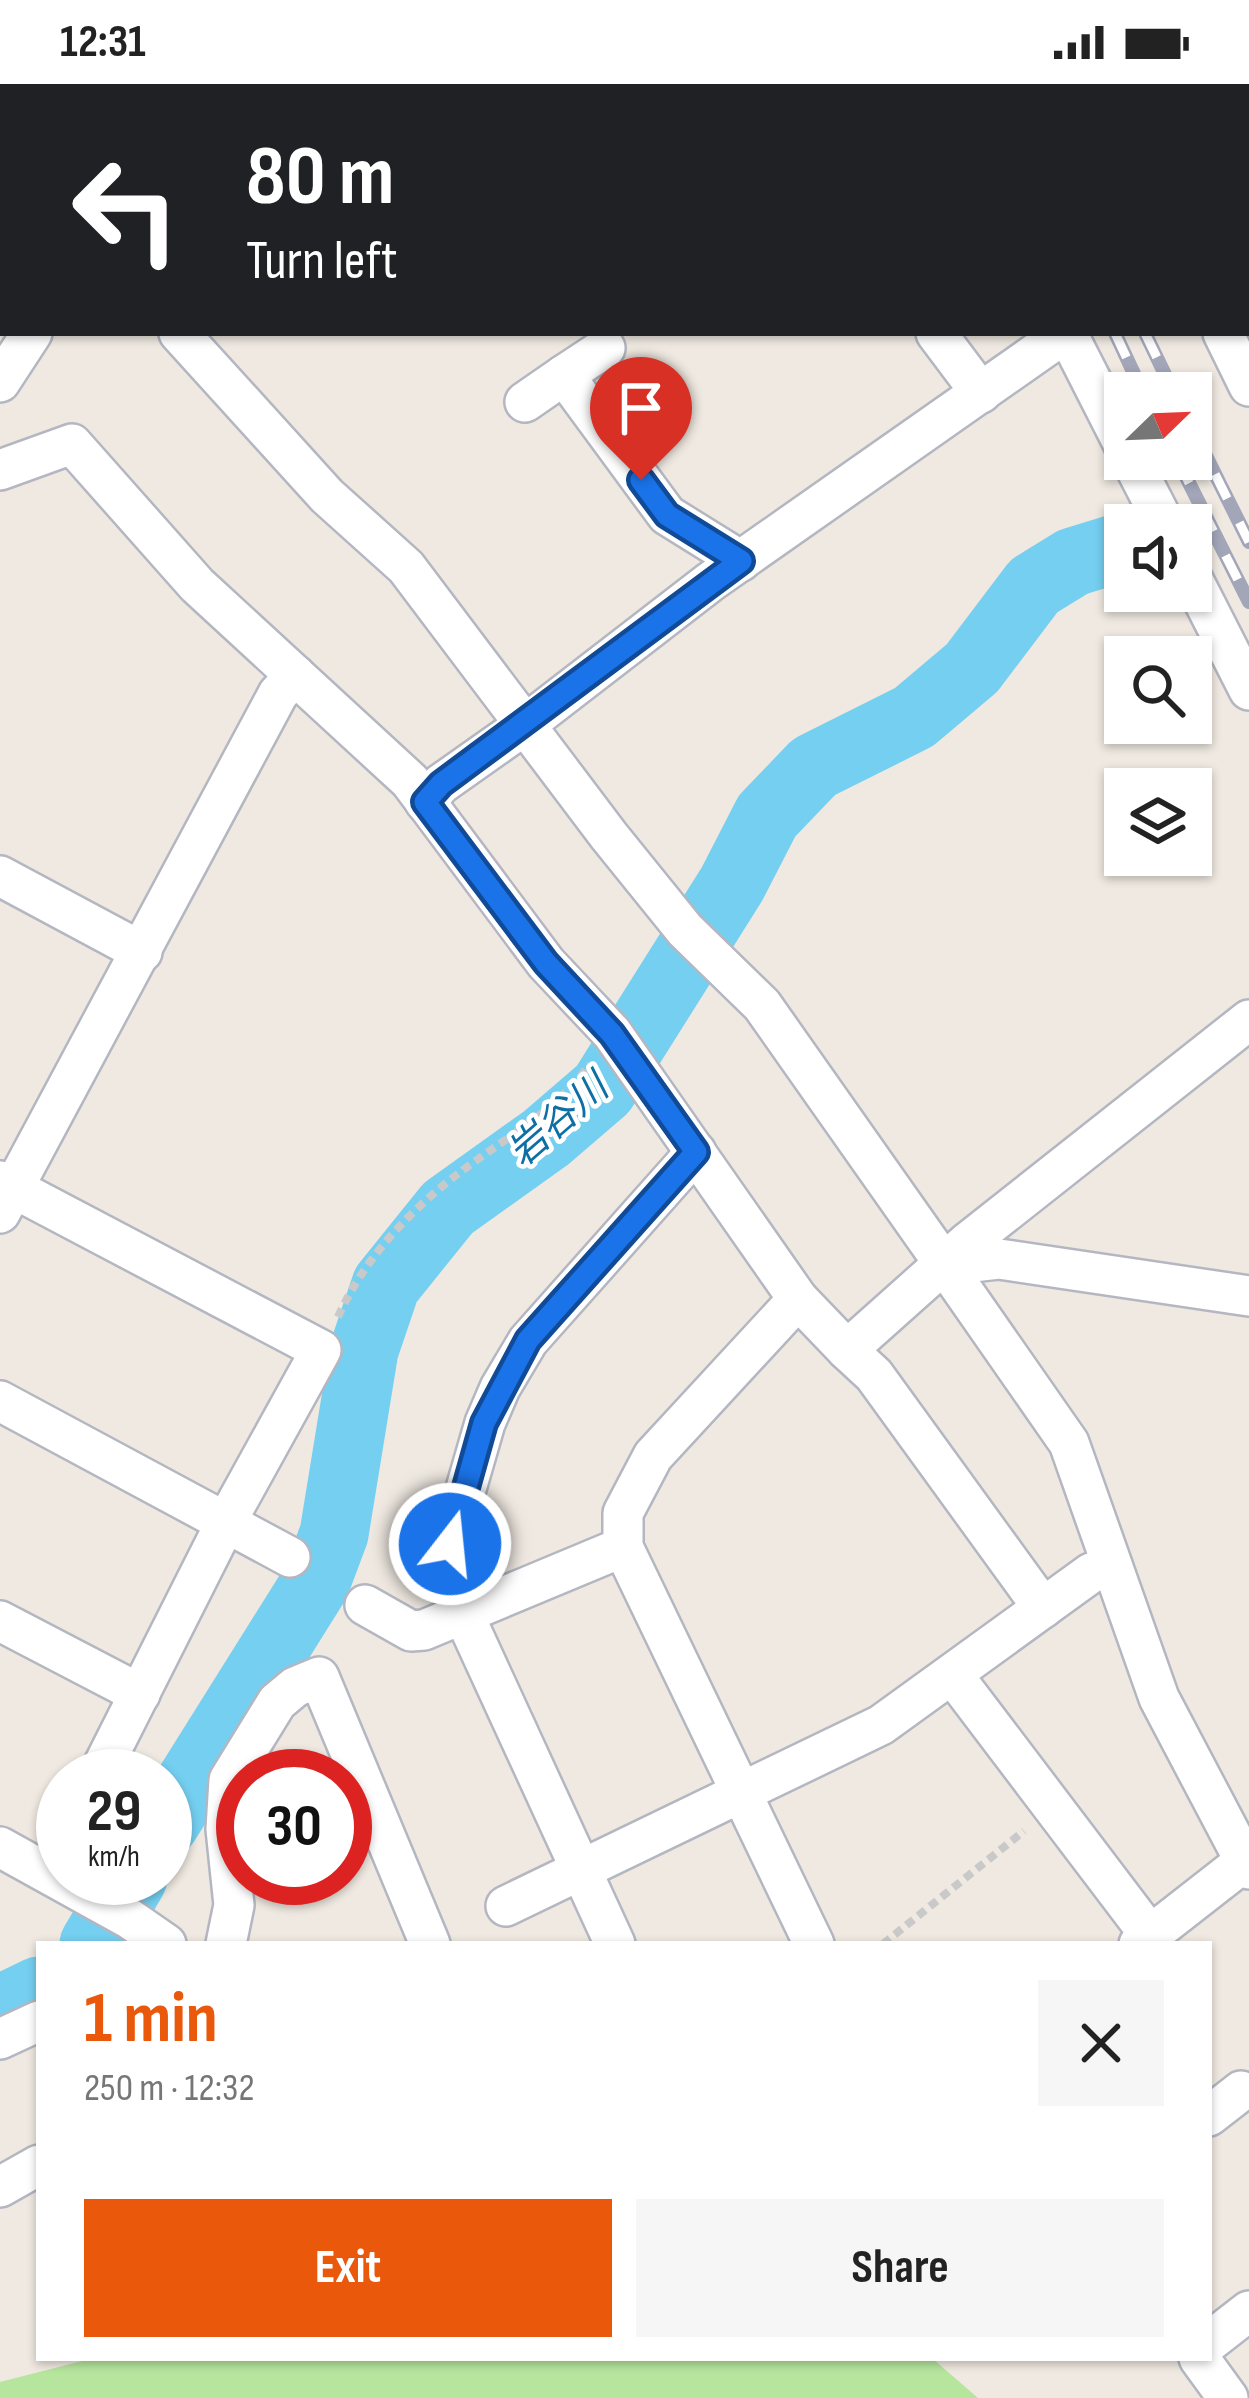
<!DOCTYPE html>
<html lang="en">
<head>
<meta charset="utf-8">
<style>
  :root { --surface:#fff; --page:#f6f6f6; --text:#222; --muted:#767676; --accent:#ea580c }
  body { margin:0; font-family:"Sofia Sans Condensed","Noto Sans JP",sans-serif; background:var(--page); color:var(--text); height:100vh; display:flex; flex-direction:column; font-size:45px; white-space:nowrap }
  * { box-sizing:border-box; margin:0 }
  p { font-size:39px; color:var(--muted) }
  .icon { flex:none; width:66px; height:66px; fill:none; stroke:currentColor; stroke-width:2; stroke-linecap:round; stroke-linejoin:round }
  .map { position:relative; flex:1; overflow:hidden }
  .details { position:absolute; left:36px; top:1857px; width:1176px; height:420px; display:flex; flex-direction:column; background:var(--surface); border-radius:0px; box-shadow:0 3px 9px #0004 }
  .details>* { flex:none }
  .hud { position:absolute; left:0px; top:0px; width:1251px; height:252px; box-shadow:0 3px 9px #0004; background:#202124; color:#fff; overflow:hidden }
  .needle { width:78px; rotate:67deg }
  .tools { position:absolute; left:1104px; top:288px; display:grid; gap:24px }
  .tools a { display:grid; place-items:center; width:108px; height:108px; border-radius:0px; background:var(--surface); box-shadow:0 3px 9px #0004; font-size:60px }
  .speed { position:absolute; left:36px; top:1665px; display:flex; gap:24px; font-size:60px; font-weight:700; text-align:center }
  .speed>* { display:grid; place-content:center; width:156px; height:156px; border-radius:50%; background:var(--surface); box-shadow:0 3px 9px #0004; line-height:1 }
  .speed small { font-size:30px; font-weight:400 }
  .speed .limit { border:18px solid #d22; background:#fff; color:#111 }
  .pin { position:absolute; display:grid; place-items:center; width:102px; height:102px; color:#fff; margin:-123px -51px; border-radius:50% 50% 50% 0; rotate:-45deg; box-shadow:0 0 12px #0007 }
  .pin .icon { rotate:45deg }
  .me { position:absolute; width:132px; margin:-66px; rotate:16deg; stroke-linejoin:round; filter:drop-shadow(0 0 9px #0008) }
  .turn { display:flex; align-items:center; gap:42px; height:252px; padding:0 48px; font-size:54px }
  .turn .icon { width:156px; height:156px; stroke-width:2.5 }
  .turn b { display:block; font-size:84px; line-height:102px }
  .round { display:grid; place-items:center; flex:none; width:126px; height:126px; border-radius:0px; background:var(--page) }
  .overview { display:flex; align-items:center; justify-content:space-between; height:204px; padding:0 48px }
  h1 { font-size:72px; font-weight:700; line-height:90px; color:var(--accent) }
  .cta { display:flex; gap:24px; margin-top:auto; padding:24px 48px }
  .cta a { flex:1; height:138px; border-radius:0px; background:var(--accent); color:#fff; font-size:48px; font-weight:700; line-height:138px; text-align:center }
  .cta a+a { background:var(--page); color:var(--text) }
  .status { display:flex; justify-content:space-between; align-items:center; height:84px; padding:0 60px; background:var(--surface); direction:ltr }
  .status svg { height:33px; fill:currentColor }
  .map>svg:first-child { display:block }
</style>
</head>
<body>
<div class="status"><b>12:31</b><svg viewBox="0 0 49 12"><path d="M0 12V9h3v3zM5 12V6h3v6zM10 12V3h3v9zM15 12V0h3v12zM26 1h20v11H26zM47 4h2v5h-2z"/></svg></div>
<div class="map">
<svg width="1249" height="2314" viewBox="0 0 1249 2314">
  <rect width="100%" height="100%" fill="#efe9e1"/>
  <polygon fill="#b6e59e" points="94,2274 932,2274 978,2314 0,2314 0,2298"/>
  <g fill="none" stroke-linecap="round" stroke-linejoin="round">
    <g stroke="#75cff0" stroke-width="69">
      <polyline points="165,1739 316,1498 334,1450 364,1266 386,1201 448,1124 546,1054 603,1005 732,800 767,732 814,683 914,633 972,584 1034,502 1073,478 1125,462"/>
      <polyline points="94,1860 133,1794"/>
      <polyline points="0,1926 39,1907"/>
    </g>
    <defs>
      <g id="minor">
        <polyline points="34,0 36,3"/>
        <polyline points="945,0 947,3"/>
        <polyline points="1102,0 1104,3"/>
        <polyline points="275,3 279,0"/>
        <polyline points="1248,98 1249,97"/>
        <polyline points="179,249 327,412 406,483 609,752 685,846 762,921 945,1181 1069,1359 1159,1614 1249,1785"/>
        <polyline points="936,249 981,309"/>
        <polyline points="1067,249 1125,363"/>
        <polyline points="1223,249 1249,302"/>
        <polyline points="605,264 564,291 667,431 741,477"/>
        <polyline points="0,298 32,249"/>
        <polyline points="525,318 564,291"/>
        <polyline points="1131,375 1165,441"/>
        <polyline points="0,386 72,360 197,501 410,697 546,879 612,949 798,1215 847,1266 968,1158 1249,936"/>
        <polyline points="1191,492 1249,606"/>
        <polyline points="425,718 441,700 526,640 710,498 1065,249"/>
        <polyline points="0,792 142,868"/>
        <polyline points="0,1097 321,1266 226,1438 98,1692"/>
        <polyline points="0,1129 278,610 295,591"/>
        <polyline points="945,1181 999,1175 1249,1212"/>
        <polyline points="798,1215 653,1372 623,1429 623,1463 814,1860"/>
        <polyline points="847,1266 874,1291 1043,1524"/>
        <polyline points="0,1317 290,1473"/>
        <polyline points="365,1521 411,1547 424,1546 623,1463"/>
        <polyline points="0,1537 140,1610"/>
        <polyline points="952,1590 1150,1851"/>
        <polyline points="0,1763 130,1835 166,1860"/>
        <polyline points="506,1822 881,1641 1091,1489 1112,1482"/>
        <polyline points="226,1860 234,1821 226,1745 229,1696 277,1618 295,1603 319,1593 430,1860"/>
        <polyline points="615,1860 451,1503 450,1460 485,1339 500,1304 528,1257 696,1068"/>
        <polyline points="1139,1860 1249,1774"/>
        <polyline points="0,1955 39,1937"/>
        <polyline points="1209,2032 1241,2007"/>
        <polyline points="0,2103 39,2081"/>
        <polyline points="1209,2258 1249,2227"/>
        <polyline points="1199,2274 1228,2314"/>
      </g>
    </defs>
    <use href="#minor" stroke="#b4b7c1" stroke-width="44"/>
    <g stroke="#c9c9c9" stroke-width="8" stroke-dasharray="9 6" stroke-linecap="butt">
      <path d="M 338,1233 C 365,1173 410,1126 463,1086 C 507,1053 558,1025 590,980"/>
      <polyline points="883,1860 1024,1747"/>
    </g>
    <use href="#minor" stroke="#fff" stroke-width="39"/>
    <defs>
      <g id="rail">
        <polyline points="996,0 997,3"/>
        <polyline points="1025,0 1027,3"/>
        <polyline points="1115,249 1143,309"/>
        <polyline points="1145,249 1174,309"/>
        <polyline points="1191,342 1249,458"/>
        <polyline points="1177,375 1249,518"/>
      </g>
    </defs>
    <use href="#rail" stroke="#a3a6b8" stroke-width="14"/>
    <use href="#rail" stroke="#fff" stroke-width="9" stroke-dasharray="27" stroke-linecap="butt"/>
  </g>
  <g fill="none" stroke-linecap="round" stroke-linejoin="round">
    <defs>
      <polyline id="route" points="450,1460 484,1339 528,1256 696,1068 612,950 546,879 425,718 441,700 741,477 667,431 641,396"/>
    </defs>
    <use href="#route" stroke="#114b97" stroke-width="30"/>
    <use href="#route" stroke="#1a73e8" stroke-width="21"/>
  </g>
  <g text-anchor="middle" stroke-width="9" stroke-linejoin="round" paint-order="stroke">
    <g font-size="39" font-style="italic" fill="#0d6fa3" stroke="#fff">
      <text transform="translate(557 1035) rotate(-41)" y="14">岩谷川</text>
    </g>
  </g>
</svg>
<div class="tools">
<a><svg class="needle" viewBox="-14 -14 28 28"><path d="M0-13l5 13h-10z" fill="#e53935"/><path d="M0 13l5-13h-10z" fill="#767676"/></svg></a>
<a><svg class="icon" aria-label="sound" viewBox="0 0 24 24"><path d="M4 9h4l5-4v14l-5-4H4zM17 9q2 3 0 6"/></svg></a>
<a><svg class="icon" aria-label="search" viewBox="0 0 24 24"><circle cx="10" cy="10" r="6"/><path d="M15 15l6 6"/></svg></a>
<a><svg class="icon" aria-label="layers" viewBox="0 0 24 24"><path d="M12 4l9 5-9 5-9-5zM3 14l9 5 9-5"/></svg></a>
</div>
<div class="speed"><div>29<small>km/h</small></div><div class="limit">30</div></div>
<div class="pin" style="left:641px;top:396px;background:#d93025"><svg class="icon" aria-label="arrive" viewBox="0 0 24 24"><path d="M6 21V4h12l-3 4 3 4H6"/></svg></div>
<svg class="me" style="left:450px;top:1460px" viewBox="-20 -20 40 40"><circle r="17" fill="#1a73e8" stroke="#fff" stroke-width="3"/><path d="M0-11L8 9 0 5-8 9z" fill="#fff"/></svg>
<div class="hud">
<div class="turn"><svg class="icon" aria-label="left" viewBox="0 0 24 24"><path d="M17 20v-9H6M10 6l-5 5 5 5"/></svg><div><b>80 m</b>Turn left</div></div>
</div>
<section class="details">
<div class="overview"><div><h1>1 min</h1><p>250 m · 12:32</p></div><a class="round"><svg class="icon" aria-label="close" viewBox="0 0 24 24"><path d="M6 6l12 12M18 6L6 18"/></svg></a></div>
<div class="cta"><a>Exit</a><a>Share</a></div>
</section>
</div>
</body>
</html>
